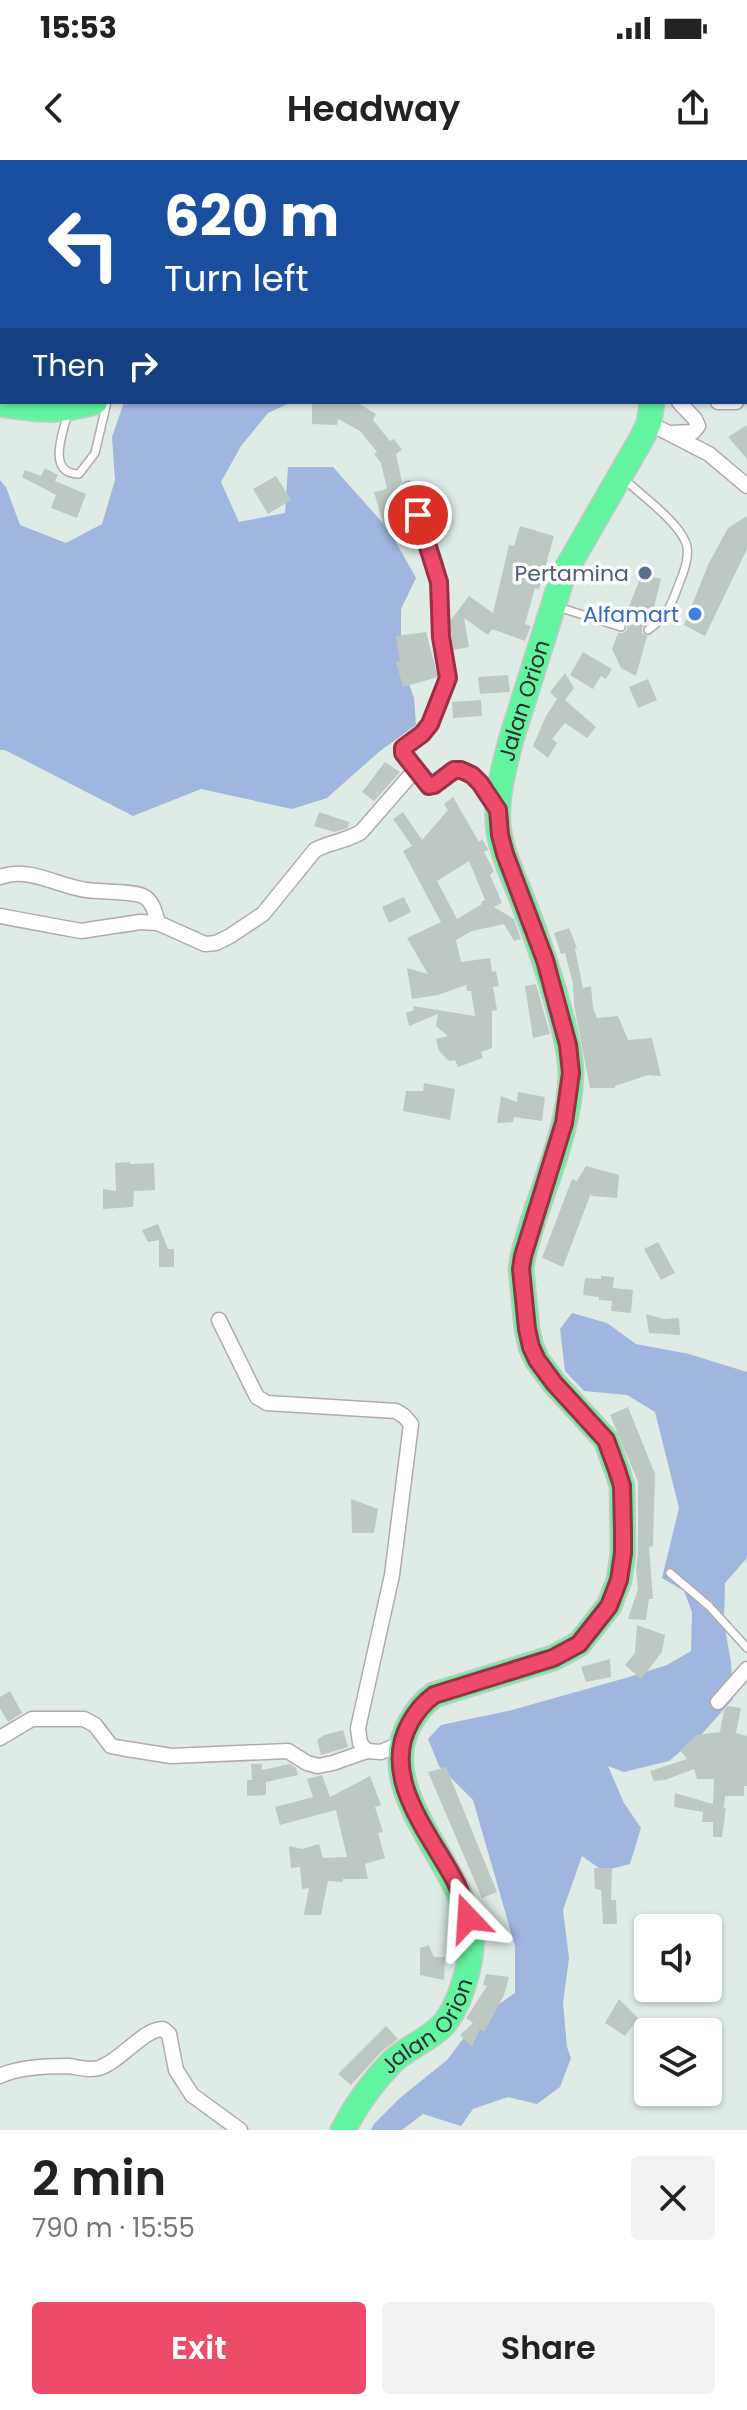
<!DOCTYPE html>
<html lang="en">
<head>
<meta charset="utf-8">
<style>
  :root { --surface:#fff; --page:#f2f2f2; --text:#222; --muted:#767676; --accent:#ee4a6a }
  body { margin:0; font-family:Poppins,sans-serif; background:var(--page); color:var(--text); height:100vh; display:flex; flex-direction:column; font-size:30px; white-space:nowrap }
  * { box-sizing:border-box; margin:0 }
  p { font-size:26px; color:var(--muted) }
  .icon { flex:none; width:44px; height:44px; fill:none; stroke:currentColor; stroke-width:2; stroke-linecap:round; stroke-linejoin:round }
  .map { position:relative; height:1970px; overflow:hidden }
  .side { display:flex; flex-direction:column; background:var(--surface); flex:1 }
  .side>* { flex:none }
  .guide { position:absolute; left:0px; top:0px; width:748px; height:244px; box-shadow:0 2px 6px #0004; background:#1a4fa0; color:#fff; overflow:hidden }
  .tools { position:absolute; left:634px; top:1754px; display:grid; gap:16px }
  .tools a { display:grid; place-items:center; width:88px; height:88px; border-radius:8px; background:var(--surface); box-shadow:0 2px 6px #0004; font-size:40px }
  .pin { position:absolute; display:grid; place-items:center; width:68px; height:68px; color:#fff; margin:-34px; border:4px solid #fff; border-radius:50%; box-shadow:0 2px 8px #0007 }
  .me { position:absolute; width:88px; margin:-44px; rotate:340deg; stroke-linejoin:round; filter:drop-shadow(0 0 6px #0008) }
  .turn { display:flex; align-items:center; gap:28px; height:168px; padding:0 32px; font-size:36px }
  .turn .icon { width:104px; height:104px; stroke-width:2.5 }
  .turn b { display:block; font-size:56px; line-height:68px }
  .then { display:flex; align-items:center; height:76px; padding:0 32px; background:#0003; gap:16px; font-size:30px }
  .round { display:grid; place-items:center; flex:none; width:84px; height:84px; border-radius:8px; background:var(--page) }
  .summary { display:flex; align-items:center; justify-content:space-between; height:136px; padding:0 32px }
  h1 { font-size:48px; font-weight:600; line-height:60px }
  .button { display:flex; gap:16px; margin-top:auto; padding:16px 32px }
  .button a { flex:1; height:92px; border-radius:8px; background:var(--accent); color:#fff; font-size:32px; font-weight:600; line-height:92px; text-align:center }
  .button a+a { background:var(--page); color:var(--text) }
  .status { display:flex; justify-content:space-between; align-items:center; height:56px; padding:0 40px; background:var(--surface); direction:ltr }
  .status svg { height:22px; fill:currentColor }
  header { display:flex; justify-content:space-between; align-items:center; height:104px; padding:0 32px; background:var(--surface); font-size:36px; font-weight:600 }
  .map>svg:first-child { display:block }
</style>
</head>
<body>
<div class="status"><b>15:53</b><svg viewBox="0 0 49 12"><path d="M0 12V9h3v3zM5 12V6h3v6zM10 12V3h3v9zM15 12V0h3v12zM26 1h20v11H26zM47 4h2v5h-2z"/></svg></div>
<header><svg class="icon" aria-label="back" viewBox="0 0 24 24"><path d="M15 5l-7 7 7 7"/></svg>Headway<svg class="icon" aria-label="share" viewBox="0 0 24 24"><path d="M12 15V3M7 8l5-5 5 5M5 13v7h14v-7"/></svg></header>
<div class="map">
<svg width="747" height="1970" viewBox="0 0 747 1970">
  <rect width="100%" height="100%" fill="#dfece6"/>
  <g fill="#9fb6df">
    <polygon points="124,242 292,242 268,253 241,286 221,322 239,362 285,353 288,307 333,307 389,370 416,418 401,449 401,501 414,538 416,565 380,591 327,638 292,649 201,629 133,656 5,590 0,590 0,320 6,327 20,365 66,383 102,364 115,320 112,277"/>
    <polygon points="572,1153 607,1163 636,1184 689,1194 747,1212 747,1398 725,1423 724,1463 731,1502 733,1539 702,1574 669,1601 624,1612 608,1606 624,1643 641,1668 630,1704 603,1711 582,1696 563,1750 569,1798 563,1843 567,1887 571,1898 560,1927 537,1944 508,1937 473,1949 461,1966 423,1954 402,1970 371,1970 374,1964 400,1938 447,1900 479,1858 515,1833 515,1786 473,1640 439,1606 428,1579 441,1565 512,1550 629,1517 667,1505 691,1491 692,1452 684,1431 662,1418 679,1348 655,1252 627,1235 584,1231 565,1211 560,1169"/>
  </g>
  <g fill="#bec8c3" fill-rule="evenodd">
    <polygon points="343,242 358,243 376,254 373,260 390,281 394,279 402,290 396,294 402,322 398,327 408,356 384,366 374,332 387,329 381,303 374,294 377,292 360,271 338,259 337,265 312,264 312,243"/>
    <polygon points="747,265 747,299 728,277"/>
    <polygon points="45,308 58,315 55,321 86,334 77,358 51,348 56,335 22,317 25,310 41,316"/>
    <polygon points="276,316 291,340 268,354 253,329"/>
    <polygon points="747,356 747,389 705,476 684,465 708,405 728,368"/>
    <polygon points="520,366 554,376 539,429 535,428 525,464 531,466 525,481 492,469 488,475 464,458 469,487 453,490 450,461 469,436 493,453 509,385 514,386"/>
    <polygon points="642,414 661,419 651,459 642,468 642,473 647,476 636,516 621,508 612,489 618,473 623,473 627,470 627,465 623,461"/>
    <polygon points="426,472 438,517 403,527 396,502 400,501 396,476"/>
    <polygon points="583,492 612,509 606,519 601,516 593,529 570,515"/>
    <polygon points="565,513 574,528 565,540 596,567 587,578 565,563 552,579 557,583 548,598 533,586 546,556 557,539 550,532"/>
    <polygon points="508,515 510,532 480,534 478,517"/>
    <polygon points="648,519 657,540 638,548 629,527"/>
    <polygon points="481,540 482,556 453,558 452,542"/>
    <polygon points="385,602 400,612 374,641 362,632"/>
    <path d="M 453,637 L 479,682 L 482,679 L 487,687 L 488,690 L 484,692 L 494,711 L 490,715 L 502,743 L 494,747 L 514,759 L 521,779 L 514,781 L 504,764 L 472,771 L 456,780 L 461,802 L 490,798 L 492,812 L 496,811 L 499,826 L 493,827 L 497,850 L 492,851 L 492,888 L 481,892 L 483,898 L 458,907 L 455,900 L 449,901 L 439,891 L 436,879 L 448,876 L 436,866 L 438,854 L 409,866 L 406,853 L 414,850 L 413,846 L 475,856 L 471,831 L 467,831 L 466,825 L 438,835 L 412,839 L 407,808 L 428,814 L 407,778 L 441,762 L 403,691 L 412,686 L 393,659 L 403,652 L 422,680 L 448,650 L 444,644 ZM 469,701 L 485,740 L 481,742 L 482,744 L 457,759 L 437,721 Z"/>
    <polygon points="319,652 349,662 348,668 334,672 314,666"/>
    <polygon points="404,737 411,752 389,763 382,747"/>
    <polygon points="569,768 577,788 575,789 583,828 591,826 593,848 597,858 618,856 628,880 652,878 661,916 648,915 615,926 615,928 590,928 574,845 573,824 565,793 561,794 554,773"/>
    <polygon points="536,824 550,874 533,878 525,826"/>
    <polygon points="424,923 455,929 450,960 403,951 406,931 423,931"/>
    <polygon points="518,932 545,937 542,961 514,957 513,962 497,963 501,936 517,942"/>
    <polygon points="130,1002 130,1004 154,1003 155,1030 134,1031 133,1047 103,1049 103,1029 116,1031 115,1003"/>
    <polygon points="586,1006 619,1015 617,1038 591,1036 591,1033 563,1107 542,1098 572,1019 577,1021"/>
    <polygon points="158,1064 168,1089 174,1089 174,1107 159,1107 159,1080 148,1082 142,1070"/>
    <polygon points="658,1082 675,1113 661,1120 644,1089"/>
    <polygon points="601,1116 614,1117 613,1128 633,1130 631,1153 611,1151 612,1141 599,1140 599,1137 583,1135 585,1118 601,1119"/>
    <polygon points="646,1154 664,1159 679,1158 680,1175 649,1173"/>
    <polygon points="628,1247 655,1314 653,1386 649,1387 653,1439 649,1439 646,1460 628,1459 638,1429 636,1409 638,1393 638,1322 610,1255"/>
    <polygon points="351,1339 378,1349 374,1373 352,1373"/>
    <polygon points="637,1465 665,1475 662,1492 641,1519 625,1505 635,1493"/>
    <polygon points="610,1499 611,1517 586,1522 581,1507"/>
    <polygon points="10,1531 22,1553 8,1562 0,1548 0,1537"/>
    <polygon points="728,1546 741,1548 736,1573 747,1576 747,1626 744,1626 744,1636 725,1636 724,1648 726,1648 722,1677 713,1677 713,1662 702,1662 703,1652 674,1647 675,1633 713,1644 714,1619 697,1619 694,1609 665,1620 654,1621 650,1611 687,1599 680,1590 697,1575 720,1572 724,1550"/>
    <polygon points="343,1570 348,1587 321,1595 317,1580 324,1575"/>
    <polygon points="251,1604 262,1604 262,1610 290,1604 296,1608 298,1615 266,1622 266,1635 247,1636 247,1620 252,1620"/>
    <polygon points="446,1607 497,1732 482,1738 428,1612"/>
    <polygon points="322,1615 330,1637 370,1616 381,1645 375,1647 383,1672 378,1673 385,1698 365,1704 368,1719 343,1719 343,1722 328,1721 321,1755 304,1755 309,1728 302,1729 300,1707 291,1708 289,1686 302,1689 319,1684 323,1698 347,1697 336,1650 280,1665 275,1647 313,1637 307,1619"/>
    <polygon points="594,1708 612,1708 611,1740 616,1740 617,1764 603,1764 601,1730 595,1729"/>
    <polygon points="429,1785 434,1797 445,1797 444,1820 420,1815 420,1788"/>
    <polygon points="486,1814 509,1817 504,1835 484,1872 480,1869 472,1887 460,1875 473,1863 466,1858 487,1826 483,1825"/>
    <polygon points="619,1839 638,1858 625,1876 605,1863"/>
    <polygon points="386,1866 398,1879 382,1891 351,1925 338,1914"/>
  </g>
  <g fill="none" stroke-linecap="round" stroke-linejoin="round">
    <defs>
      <g id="lane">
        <path d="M 68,253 C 63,272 46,314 79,314 L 95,293 L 107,242"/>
        <path d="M 624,319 C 641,335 683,365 687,387 C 689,400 683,413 679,424 C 671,446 667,456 648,470"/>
        <polyline points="558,447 621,467"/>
        <polyline points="670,1413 709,1446 747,1488"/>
      </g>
      <g id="street">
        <polyline points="722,0 724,2"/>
        <polyline points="746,41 747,43"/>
        <polyline points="746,236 747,235"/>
        <polyline points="718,242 736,242"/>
        <polyline points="649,263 709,294 747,326"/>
        <polyline points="671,273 693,272 698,266 695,259 679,242"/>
        <path d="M 409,329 L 436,406 L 439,422 L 441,477 L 448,518 L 430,564 L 422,574 L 403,588 L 403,593 L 429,626 C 438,623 443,616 451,612 C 472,601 489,637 498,650"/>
        <path d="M 0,717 C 29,706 57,726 86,730 C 100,732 133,731 143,736 C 153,741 155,753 158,763"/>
        <path d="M 0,756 L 81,771 L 140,762 L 158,763 L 205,784 L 216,783 L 230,776 L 263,754 L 315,690 C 330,682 347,681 361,672 L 415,610"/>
        <polyline points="219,1160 252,1227 257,1237 267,1243 396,1251 404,1256 411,1264 392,1415 358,1568 360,1583 367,1591"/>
        <polyline points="718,1542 747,1509"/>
        <polyline points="0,1578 32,1559 84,1559 95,1565 111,1586 121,1588 171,1596 288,1591 307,1603 318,1606 333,1603 367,1591 381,1592 402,1583"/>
        <path d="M 0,1916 C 18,1907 47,1906 68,1906 C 79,1907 88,1911 99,1908 C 121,1901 143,1869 163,1869 L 169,1874 L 176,1910 L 192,1935 L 240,1970"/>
      </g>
      <g id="highway">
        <path d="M 0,244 C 38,250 57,253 95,242"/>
        <path id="s1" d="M 343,1970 C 356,1945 373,1921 393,1901 C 408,1887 429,1880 443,1865 C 460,1846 474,1798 471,1773 C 464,1705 371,1631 410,1563 C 416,1552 423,1543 434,1535 L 553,1498 L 579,1484 L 609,1446 L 619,1420 L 623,1393 L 622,1326 L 617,1310 L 606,1280 L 554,1223 L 537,1200 L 531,1187 L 527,1169 L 521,1109 L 523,1096 C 537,1037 570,975 571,914 C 571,896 566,878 562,860 C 551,818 538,779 522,739 C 513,715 500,690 498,664 C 496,636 504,607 511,580 L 563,415 L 643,276 L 649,263 L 652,242"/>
      </g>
    </defs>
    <use href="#lane" stroke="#b3a8ab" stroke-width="10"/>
    <use href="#street" stroke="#b3a8ab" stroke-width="17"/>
    <use href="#highway" stroke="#c8c8c8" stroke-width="27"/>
    <use href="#lane" stroke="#fff" stroke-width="7"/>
    <use href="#street" stroke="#fff" stroke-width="14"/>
    <use href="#highway" stroke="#63f4a0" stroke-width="24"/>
  </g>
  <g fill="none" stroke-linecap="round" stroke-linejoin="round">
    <defs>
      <path id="route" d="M 418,355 L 439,422 L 441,477 L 448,518 L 430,564 L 422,574 L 403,588 L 403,593 L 429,626 L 434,625 L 454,610 L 461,610 L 472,615 L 480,623 L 498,650 L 500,675 L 505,694 L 545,800 L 568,885 L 571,913 L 564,963 L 523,1096 L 521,1109 L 527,1169 L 531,1187 L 537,1200 L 554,1223 L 606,1280 L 617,1310 L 622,1326 L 623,1371 L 623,1393 L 619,1420 L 609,1446 L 579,1484 L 553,1498 L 434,1535 C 423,1543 416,1552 410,1563 C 379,1618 432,1676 456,1723 C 461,1734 465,1746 468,1758"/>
    </defs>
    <use href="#route" stroke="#9b3045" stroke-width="20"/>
    <use href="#route" stroke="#ee4a6a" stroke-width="14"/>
  </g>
  <circle fill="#5c6f8a" stroke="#fff" stroke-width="3" cx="645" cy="413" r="8"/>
  <circle fill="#3f7fe0" stroke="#fff" stroke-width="3" cx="695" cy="454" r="8"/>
  <g text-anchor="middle" stroke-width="7" stroke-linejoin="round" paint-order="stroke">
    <g font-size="22" fill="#4e5e75" stroke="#fff" text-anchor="end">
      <text x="629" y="421">Pertamina</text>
    </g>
    <g font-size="22" fill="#366cbe" stroke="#fff" text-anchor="end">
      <text x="679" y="462">Alfamart</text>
    </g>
    <g font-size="22" fill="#2c2c2c" stroke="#fff">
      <text dy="8" stroke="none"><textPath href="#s1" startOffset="1672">Jalan Orion</textPath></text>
      <text dy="8" stroke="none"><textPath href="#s1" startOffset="136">Jalan Orion</textPath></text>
    </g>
  </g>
</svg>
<div class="tools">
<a><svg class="icon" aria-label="sound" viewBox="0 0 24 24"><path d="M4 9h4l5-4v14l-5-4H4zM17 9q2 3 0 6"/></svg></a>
<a><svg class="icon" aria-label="layers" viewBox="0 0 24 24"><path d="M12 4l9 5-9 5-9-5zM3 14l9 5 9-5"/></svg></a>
</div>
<div class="pin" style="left:418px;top:355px;background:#d93025"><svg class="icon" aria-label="arrive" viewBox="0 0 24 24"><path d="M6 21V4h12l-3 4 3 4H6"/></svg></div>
<svg class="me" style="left:468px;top:1758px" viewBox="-20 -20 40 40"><path d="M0-17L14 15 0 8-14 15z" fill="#ee4a6a" stroke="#fff" stroke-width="4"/></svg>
<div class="guide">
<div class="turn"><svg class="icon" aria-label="left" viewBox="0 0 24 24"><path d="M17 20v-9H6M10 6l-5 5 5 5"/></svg><div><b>620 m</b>Turn left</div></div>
<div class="then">Then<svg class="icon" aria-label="right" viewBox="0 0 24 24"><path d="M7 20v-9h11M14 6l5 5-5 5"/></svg></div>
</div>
</div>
<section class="side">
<div class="summary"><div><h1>2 min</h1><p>790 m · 15:55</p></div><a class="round"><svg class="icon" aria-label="close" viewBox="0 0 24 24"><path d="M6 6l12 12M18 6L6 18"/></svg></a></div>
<div class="button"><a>Exit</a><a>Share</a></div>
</section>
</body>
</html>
